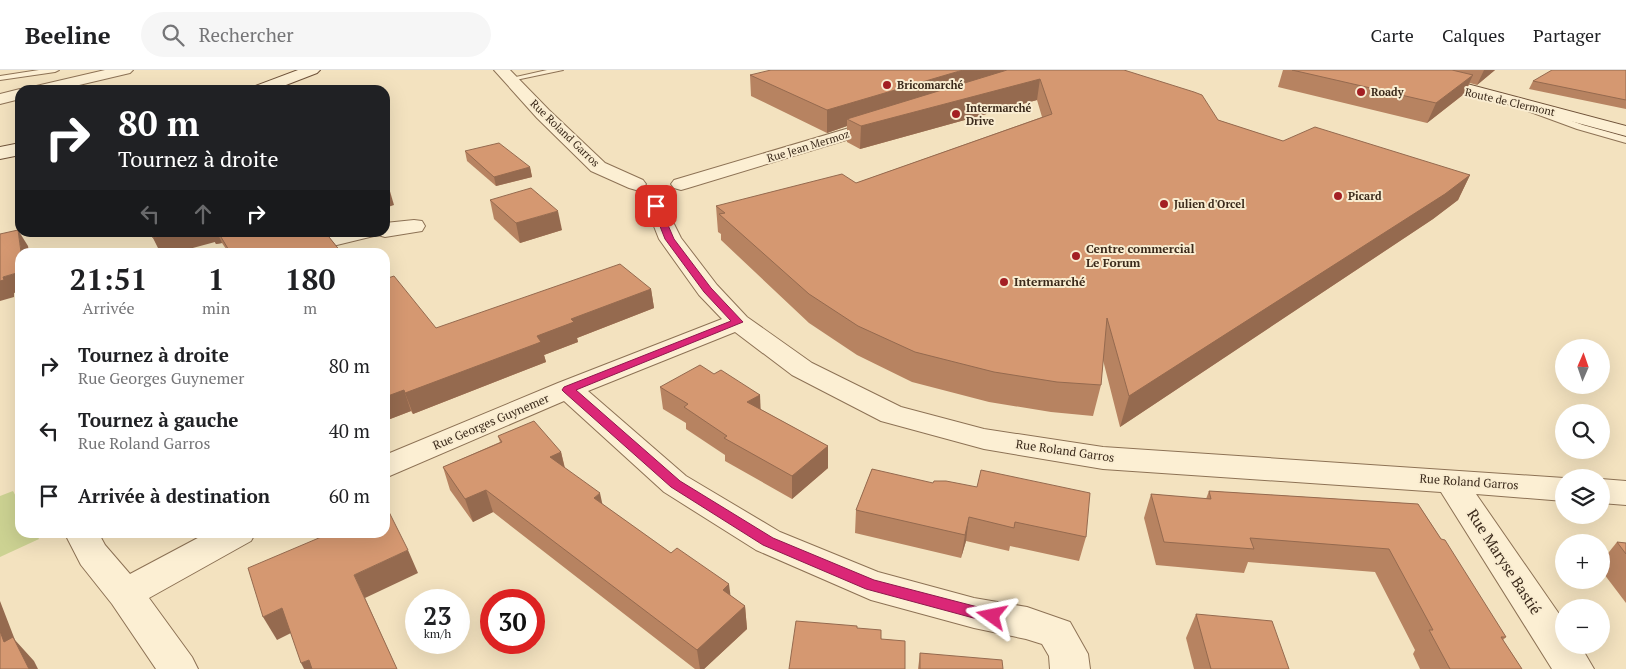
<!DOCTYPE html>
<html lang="fr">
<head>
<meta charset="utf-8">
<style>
  :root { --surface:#fff; --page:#f6f6f6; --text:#202124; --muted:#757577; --line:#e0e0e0 }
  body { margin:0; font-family:"PT Serif",serif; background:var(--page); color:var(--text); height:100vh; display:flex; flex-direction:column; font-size:19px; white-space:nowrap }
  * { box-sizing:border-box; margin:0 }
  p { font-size:16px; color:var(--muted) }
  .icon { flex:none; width:28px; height:28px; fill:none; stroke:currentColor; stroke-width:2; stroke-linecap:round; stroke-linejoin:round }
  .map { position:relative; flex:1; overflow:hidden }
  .sheet { position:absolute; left:15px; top:178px; width:375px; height:290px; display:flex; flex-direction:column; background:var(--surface); border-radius:15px; box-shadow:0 5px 20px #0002 }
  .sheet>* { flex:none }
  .top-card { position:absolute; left:15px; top:15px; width:375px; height:152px; border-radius:15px; box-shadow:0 5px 20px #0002; background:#202124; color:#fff; overflow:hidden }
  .needle { width:32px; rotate:2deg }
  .tools { position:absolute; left:1555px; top:269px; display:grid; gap:10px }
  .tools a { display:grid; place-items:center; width:55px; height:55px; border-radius:50%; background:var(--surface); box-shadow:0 5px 20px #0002; font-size:25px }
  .speed { position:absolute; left:405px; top:519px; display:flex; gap:10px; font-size:25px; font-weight:700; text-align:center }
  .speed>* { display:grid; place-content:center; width:65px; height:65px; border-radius:50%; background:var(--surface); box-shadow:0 5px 20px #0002; line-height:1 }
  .speed small { font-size:12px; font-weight:400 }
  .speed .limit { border:8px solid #d22; background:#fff; color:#111 }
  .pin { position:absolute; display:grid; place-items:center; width:42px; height:42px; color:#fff; margin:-21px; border-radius:10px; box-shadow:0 2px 8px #0006 }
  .me { position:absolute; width:55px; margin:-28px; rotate:282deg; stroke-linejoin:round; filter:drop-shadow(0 0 4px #0008) }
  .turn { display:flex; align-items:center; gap:18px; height:105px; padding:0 20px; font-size:22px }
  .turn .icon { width:65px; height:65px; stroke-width:2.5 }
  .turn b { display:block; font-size:35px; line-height:42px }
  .lanes { display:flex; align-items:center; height:48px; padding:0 20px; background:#0003; justify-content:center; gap:25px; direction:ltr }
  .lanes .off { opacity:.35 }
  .eta { display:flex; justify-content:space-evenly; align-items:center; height:85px; text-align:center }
  .eta b { font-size:30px; font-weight:600; line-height:35px }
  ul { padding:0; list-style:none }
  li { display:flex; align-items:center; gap:15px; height:65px; padding:0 20px }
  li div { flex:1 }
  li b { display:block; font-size:19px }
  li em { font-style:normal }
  header { display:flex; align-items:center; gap:30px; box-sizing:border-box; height:70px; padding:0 25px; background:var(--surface); border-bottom:1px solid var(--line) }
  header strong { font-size:24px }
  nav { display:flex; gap:28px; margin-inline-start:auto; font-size:18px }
  .search { width:350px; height:45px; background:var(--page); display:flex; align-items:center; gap:12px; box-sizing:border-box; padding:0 18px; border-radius:28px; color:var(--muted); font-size:19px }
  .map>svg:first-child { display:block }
</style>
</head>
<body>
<header>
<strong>Beeline</strong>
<div class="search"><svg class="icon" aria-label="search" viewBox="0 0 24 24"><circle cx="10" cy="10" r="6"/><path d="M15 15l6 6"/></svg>Rechercher</div>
<nav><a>Carte</a><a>Calques</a><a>Partager</a></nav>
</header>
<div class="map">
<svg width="1626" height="599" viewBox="0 0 1626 599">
  <rect width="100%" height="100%" fill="#f3e2bf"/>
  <polygon fill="#ccd292" points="13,421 20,434 20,462 36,463 39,469 0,487 0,426"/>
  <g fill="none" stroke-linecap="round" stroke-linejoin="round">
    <defs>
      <g id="service">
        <polygon points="39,0 59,0 55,2 0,10 0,6"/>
        <polygon points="547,0 563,0 511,11 507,9"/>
        <polygon points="1531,36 1583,55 1626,67 1626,73 1577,59 1528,41 1527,39"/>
      </g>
      <g id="minor">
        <polygon points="105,0 133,0 130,3 58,20 30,20 32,17"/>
        <polygon points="494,0 510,0 549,40 605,93 643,110 646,114 643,118 636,120 629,118 591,101 537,48"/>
        <polygon points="20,19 23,20 20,20 20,29 0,34 0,24"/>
        <polygon points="883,48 889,49 892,53 889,57 688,118 681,120 674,118 671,114 674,110"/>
        <polygon points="656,130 663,132 681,168 717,215 747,247 812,293 901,337 984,359 1103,377 1564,408 1564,431 1476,424 1564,551 1564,575 1580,575 1594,599 1552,599 1441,422 1103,399 984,379 881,351 792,305 735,262 588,321 686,406 780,462 878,502 974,528 1027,537 1070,552 1088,584 1090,599 1050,599 1049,586 1042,574 1026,569 974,558 871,530 756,480 664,422 564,331 385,408 385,385 558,313 722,249 699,225 659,169 646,136 649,132"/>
        <polygon points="414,150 422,151 425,156 422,161 385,167 378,165 308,182 274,182 277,177 331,162 385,162 385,153"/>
        <polygon points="1601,409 1626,411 1626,435 1601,433"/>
        <polygon points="64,462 98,462 105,475 130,504 209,462 256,462 251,471 149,528 192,587 198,599 156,599 112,534 81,495"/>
      </g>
      <g id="secondary">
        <polygon points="298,0 320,0 317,3 273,20 251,20 253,17"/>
        <polygon points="1389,0 1414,0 1626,56 1626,66 1392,3"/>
        <polygon points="20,73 20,85 0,89 0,77"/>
      </g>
    </defs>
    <use href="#service" stroke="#8d7255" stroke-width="2"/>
    <use href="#minor" stroke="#8d7255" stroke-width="2"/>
    <use href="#secondary" stroke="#6f5239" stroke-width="2"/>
    <use href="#service" fill="#fcefd3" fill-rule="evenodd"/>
    <use href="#minor" fill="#fcefd3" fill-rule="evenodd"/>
    <use href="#secondary" fill="#fcefd3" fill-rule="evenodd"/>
  </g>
  <g fill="#b78361">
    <polygon points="1124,0 1218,50 1283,71 1470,105 1458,130 1433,149 1120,357 1103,290 1101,315 1093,346 1051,342 989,332 912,312 857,285 809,253 721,170 721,164 718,162 716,136 856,113 1042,47 1037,30 860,79 847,72 847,56 827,63 751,26 750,5"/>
    <polygon points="1283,0 1495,0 1477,15 1470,13 1464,24 1427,53 1278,17"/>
    <polygon points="1626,0 1626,39 1529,19 1533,11"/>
    <polygon points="465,81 530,97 532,107 496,116 467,91"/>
    <polygon points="490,130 562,160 520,173 494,149"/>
    <polygon points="151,162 325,162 341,182 228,182 222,173 216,174 215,172"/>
    <polygon points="385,209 436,258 651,219 654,238 577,268 578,272 544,285 546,292 413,344 411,341 385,351"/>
    <polygon points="714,304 760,325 760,339 828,376 828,398 792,429 725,391 725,385 686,359 686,353 663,339 660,317"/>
    <polygon points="498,366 561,382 565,398 602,434 745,536 747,559 704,599 695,599 493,442 473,452 450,420 443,397 500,372"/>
    <polygon points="872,399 1086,467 1079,491 1010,476 1009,481 966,471 961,488 855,463 856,440"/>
    <polygon points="1209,421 1418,434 1506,567 1503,570 1522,599 1420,599 1413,584 1415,580 1375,502 1248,492 1244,503 1156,495 1144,448 1151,424 1206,429"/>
    <polygon points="1617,472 1626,473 1626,533 1601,500 1601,492"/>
    <polygon points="1196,544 1289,599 1194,599 1186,568"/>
    <polygon points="920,583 1003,599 918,599"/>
  </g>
  <g fill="#956a4f">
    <polygon points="963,0 1027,0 847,49 847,56 827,63 827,40"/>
    <polygon points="1484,0 1495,0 1477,15"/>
    <polygon points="1473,5 1464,24 1427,53 1436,33"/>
    <polygon points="1040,9 1037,30 860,79 861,56"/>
    <polygon points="530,97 532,107 496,116 494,107"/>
    <polygon points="1470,105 1458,130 1433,149 1120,357 1129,326"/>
    <polygon points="389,118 394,135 385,138 385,119"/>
    <polygon points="558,141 562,160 520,173 516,153"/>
    <polygon points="18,160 28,176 29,182 21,182"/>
    <polygon points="174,162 217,162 222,173 216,174 215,172 178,182 160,182 153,168"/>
    <polygon points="265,162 317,162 272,182 264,164"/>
    <polygon points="20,202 20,221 14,223 14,227 0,231 0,211 3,207"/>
    <polygon points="651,219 654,238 577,268 578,272 544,285 546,292 413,344 405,323 537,266 571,249"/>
    <polygon points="404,320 411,341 385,351 385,327"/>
    <polygon points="760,325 761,346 747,332"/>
    <polygon points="828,376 828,398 792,429 792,406"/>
    <polygon points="561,382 566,404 550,387"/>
    <polygon points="486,420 493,442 473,452 465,429"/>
    <polygon points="600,423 605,446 594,428"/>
    <polygon points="969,447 966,471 961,488 965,465"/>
    <polygon points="408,480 418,503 365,528 397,599 354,505"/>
    <polygon points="729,514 732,537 723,520"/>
    <polygon points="0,531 15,570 34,591 38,599 29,599 0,568"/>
    <polygon points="745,536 747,559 704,599 700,599 697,580"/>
    <polygon points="282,538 295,561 277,570 263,547"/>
    <polygon points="309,590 314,599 304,599 301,593"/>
  </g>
  <g fill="#d59871" stroke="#956a4f">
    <polygon points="771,0 963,0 827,40 750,5"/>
    <polygon points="1007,0 1124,0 1194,22 1202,25 1218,50 1283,71 1315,57 1470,105 1445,124 1129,326 1107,248 1101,315 1057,312 994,302 915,282 858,256 809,224 719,144 725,143 716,136 842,104 856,113 1052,44 1040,9 861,56 847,49"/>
    <polygon points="1292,0 1452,0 1473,5 1436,33"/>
    <polygon points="1552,0 1626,0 1626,30 1533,11"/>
    <polygon points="499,73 530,97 494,107 465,81"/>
    <polygon points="385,113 389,118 385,119"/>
    <polygon points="531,118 558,141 516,153 490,130"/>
    <polygon points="18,160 21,182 20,182 20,202 3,207 4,210 0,211 0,164"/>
    <polygon points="151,162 174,162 153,168"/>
    <polygon points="218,162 265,162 264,164 301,165 313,162 325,162 341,182 230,182"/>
    <polygon points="620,194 651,219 571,249 574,252 537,266 541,272 405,323 404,320 385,327 385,209 394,206 436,258"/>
    <polygon points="700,295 714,304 721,300 760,325 747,332 828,376 792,406 724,368 727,366 684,337 688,334 660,317"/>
    <polygon points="534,351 561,382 550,387 600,423 594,428 671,483 677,478 729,514 723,520 745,536 697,580 486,420 465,429 443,397 502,372 498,366"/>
    <polygon points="872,399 933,413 934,411 946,411 977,417 981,400 1090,423 1086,467 1015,452 1014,458 969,447 965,465 856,440"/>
    <polygon points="1209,421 1418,434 1441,469 1445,470 1506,567 1501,567 1522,599 1450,599 1429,560 1433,560 1389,479 1250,468 1254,479 1164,472 1151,424 1211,429"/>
    <polygon points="388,440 408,480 354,505 397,599 312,599 309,590 301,593 282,538 263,547 248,498 333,462 385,462 385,441"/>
    <polygon points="1617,472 1626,473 1626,484"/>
    <polygon points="1196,544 1272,551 1289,599 1211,599"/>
    <polygon points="796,551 857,556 857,558 881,560 881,569 905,571 905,599 789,599"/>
    <polygon points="0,561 4,572 13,567 29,599 0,599"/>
    <polygon points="920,583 1002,590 1003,599 920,599"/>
  </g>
  <polygon fill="#db2777" stroke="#8e194d" points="653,134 659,134 674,169 711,218 743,252 576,320 680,411 773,468 874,510 997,542 1000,546 997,551 992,553 866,519 763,475 671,417 564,322 562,320 564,317 731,251 704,222 665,169 652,136"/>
  <g fill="#a31f23" stroke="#f9ecd0" stroke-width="2">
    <circle cx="887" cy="15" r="5"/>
    <circle cx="1361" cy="22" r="5"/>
    <circle cx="956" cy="44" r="5"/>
    <circle cx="1338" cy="126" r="5"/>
    <circle cx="1164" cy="134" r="5"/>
    <circle cx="1076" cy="186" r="5"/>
    <circle cx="1004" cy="212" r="5"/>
  </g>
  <g text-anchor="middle" stroke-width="4" stroke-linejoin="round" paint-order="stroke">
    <g font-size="11" font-weight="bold" fill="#3b2a1b" stroke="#f9ecd0" text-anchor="start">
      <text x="897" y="19">Bricomarché</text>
      <text x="1371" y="26">Roady</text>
      <text x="966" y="42">Intermarché<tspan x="966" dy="13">Drive</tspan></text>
      <text x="1348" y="130">Picard</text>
      <text x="1174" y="138">Julien d'Orcel</text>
    </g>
    <g font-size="11" fill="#3b2a1b" stroke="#f9ecd0">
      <text transform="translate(1510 32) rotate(13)" y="4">Route de Clermont</text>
      <text transform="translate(565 63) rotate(44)" y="4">Rue Roland Garros</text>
      <text transform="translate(808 76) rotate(-17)" y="4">Rue Jean Mermoz</text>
    </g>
    <g font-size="12" font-weight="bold" fill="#3b2a1b" stroke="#f9ecd0" text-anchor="start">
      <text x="1086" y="183">Centre commercial<tspan x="1086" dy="14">Le Forum</tspan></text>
      <text x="1014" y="216">Intermarché</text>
    </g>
    <g font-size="12" fill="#3b2a1b" stroke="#f9ecd0">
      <text transform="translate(491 352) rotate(-23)" y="4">Rue Georges Guynemer</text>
      <text transform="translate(1065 381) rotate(8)" y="4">Rue Roland Garros</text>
      <text transform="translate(1469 412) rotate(4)" y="4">Rue Roland Garros</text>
    </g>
    <g font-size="15" fill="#3b2a1b" stroke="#f9ecd0">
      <text transform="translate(1504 492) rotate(57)" y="5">Rue Maryse Bastié</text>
    </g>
  </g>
</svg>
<div class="tools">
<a><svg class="needle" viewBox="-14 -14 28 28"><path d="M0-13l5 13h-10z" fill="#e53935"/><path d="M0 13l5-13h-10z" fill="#757577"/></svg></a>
<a><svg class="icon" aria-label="search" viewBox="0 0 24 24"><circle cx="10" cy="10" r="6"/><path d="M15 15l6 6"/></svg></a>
<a><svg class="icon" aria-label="layers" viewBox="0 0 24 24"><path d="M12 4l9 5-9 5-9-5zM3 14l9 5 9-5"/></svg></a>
<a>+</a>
<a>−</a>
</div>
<div class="speed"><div>23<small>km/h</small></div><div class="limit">30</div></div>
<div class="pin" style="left:656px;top:136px;background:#d93025"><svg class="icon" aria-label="arrive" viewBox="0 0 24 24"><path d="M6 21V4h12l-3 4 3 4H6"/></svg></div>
<svg class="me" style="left:992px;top:546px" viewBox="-20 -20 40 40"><path d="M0-17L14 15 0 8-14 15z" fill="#db2777" stroke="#fff" stroke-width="4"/></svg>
<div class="top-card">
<div class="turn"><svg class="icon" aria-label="right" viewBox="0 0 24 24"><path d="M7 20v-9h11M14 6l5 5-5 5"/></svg><div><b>80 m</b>Tournez à droite</div></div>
<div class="lanes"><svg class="icon off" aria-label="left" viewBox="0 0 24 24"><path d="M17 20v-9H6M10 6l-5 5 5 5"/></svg><svg class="icon off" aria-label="ahead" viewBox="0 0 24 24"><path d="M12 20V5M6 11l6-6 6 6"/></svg><svg class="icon" aria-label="right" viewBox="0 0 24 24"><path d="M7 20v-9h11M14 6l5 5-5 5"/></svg></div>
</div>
<section class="sheet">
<div class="eta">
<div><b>21:51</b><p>Arrivée</p></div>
<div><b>1</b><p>min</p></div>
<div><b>180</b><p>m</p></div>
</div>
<ul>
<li><svg class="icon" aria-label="right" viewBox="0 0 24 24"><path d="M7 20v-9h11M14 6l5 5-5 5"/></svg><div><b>Tournez à droite</b><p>Rue Georges Guynemer</p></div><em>80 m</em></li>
<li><svg class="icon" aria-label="left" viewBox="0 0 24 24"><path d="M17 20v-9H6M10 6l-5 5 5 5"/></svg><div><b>Tournez à gauche</b><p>Rue Roland Garros</p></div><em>40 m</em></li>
<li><svg class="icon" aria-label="arrive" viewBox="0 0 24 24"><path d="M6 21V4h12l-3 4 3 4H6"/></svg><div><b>Arrivée à destination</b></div><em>60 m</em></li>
</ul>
</section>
</div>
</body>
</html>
